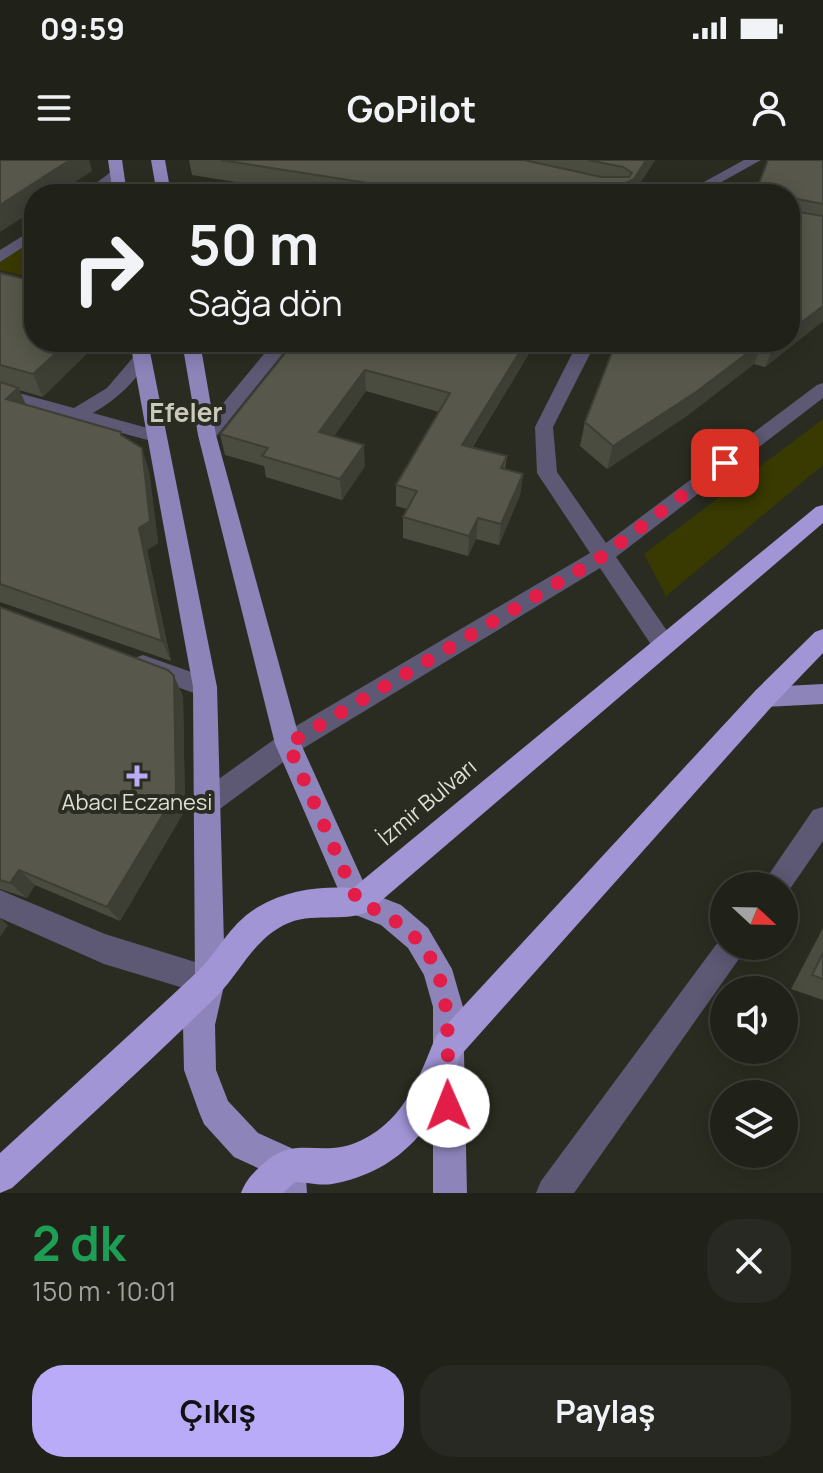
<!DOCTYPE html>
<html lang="tr">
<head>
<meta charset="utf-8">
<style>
  :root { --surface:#202119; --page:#282922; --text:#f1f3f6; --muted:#a2a3a2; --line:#3d3e38; --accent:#b9abf7 }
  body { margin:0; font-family:Manrope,sans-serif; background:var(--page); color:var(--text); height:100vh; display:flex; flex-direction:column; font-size:30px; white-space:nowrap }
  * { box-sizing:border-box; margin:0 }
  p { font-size:26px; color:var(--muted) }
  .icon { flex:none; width:44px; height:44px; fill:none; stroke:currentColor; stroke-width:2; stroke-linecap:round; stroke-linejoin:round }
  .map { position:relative; height:1033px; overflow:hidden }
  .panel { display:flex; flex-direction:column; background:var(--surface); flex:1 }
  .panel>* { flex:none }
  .hud { position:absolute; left:24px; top:24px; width:776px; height:168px; border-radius:32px; box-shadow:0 4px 20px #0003,0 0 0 2px var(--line); background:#202119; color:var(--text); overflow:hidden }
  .needle { width:52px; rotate:112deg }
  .buttons { position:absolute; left:710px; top:712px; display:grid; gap:16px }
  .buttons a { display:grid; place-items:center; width:88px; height:88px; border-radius:50%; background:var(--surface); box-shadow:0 4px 20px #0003,0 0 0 2px var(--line); font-size:40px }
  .pin { position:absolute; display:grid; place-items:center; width:68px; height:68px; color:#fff; margin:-34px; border-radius:16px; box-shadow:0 4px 12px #0006 }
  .me { position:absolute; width:88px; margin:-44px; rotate:359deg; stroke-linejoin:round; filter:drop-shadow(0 0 6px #0008) }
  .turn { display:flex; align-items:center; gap:28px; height:168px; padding:0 32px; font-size:36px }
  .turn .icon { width:104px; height:104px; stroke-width:2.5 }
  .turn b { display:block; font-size:56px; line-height:68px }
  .round { display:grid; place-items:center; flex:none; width:84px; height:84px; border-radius:32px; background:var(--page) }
  .head { display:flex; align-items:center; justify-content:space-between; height:136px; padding:0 32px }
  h1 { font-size:48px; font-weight:700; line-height:60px; color:#1e9e55 }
  .primary-button { display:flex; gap:16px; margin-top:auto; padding:16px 32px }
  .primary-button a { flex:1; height:92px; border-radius:32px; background:var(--accent); color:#111; font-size:32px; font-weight:700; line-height:92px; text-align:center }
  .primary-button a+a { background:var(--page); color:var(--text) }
  .status { display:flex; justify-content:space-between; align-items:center; height:56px; padding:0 40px; background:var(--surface); direction:ltr }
  .status svg { height:22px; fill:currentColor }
  header { display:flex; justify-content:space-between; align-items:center; height:104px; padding:0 32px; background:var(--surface); font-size:36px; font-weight:700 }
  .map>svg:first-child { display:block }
</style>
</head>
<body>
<div class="status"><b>09:59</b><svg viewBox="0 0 49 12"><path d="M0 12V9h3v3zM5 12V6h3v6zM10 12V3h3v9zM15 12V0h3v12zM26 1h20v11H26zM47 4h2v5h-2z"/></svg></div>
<header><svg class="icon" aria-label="menu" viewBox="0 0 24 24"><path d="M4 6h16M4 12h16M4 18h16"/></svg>GoPilot<svg class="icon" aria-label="person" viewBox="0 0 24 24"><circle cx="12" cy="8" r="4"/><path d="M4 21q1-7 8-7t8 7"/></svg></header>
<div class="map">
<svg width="823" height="1033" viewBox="0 0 823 1033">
  <rect width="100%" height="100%" fill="#2b2c21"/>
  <g fill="#393a01">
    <polygon points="34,77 34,118 0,110 0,102"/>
    <polygon points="823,259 823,305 666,436 644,394"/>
  </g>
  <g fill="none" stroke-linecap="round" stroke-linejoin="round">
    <g fill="#5d5873" fill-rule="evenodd">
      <polygon points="744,0 761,0 700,34 682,34"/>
      <polygon points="112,11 124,14 98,34 82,34"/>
      <polygon points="163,24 209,30 216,34 158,31 158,25"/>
      <polygon points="34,69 34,80 0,102 0,90"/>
      <polygon points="274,182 292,182 214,279 200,279 198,275 200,271"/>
      <polygon points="578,182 596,182 553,267 557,312 606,383 817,225 823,223 823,238 616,397 672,478 676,485 672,492 664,494 656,492 600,408 297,592 217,651 208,654 199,651 195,642 199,633 279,576 590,393 537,313 535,267"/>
      <path d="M 142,193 L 151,198 C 135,221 118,239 93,253 L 162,272 L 164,276 L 162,280 L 155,282 L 0,240 L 0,228 L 74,248 L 107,228 L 136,194 Z"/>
      <polygon points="143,495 214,520 217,527 214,534 205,537 135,512 131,505 135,498"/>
      <polygon points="823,647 823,681 785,736 784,726 761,726 813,650"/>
      <polygon points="0,730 105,774 221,810 225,821 221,832 210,836 104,804 0,758"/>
      <polygon points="724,774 724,786 746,786 741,796 574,1033 536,1033 541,1021"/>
    </g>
    <g fill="#8d84ba" fill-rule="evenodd">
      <polygon points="108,0 122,0 127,34 113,34"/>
      <polygon points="151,0 165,0 171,34 157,34"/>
      <polygon points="130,182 148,182 217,527 225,821 215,865 216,910 228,941 258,973 300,992 305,1004 307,1033 273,1033 271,1014 234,997 204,964 199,952 184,910 183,865 195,821 193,527"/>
      <polygon points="182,182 200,182 216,275 301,584 368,732 401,745 428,768 452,809 463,847 467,1033 433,1033 433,847 424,815 408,788 381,765 348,752 275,584 198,275"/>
      <polygon points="823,524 823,544 765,547 756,544 753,537 756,530 765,527"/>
    </g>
    <g fill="#a195d6" fill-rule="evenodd">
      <path d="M 823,345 L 823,363 L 368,752 C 342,763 312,751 284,765 C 253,781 241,811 218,835 C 151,901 81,964 12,1028 L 0,1033 L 0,993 C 65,933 131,874 195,814 C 219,792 228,765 258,747 C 287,730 320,726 353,728 L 816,347 Z"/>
      <path d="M 823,469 L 823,493 L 774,544 L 460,896 C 439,962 404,1011 332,1024 C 320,1026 306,1022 295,1022 L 283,1033 L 241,1033 C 246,1020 253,1013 263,1004 C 296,973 322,1000 362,980 C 406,958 419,917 436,876 L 756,530 L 815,472 Z"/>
    </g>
  </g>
  <g fill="#4b4c40">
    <polygon points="189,0 655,0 633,34 311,34 192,15"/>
    <polygon points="768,0 823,0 823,161 765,207 754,204 688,255 607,309 580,286 585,262 616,182 790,182"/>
    <polygon points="0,113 43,237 19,230 26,245 123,276 149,311 158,383 147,390 171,501 0,442"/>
    <polygon points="294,182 536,182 472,288 507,296 505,309 523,314 520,335 499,385 476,379 468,396 403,378 403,357 407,349 396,346 396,325 439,252 366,231 334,276 365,306 342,340 266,317 264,306 225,295 220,274"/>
    <polygon points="0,447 183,536 185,650 120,761 35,725 27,738 0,729"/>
    <polygon points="823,768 823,840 791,829"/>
  </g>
  <g fill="#3d3e34">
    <polygon points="70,0 89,0 92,11 57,34 34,34 34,50 0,72 0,45"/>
    <polygon points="646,0 655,0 633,34 604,34 634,19"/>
    <polygon points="823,146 823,161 765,207 775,183 790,182 790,171"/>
    <polygon points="68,182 99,182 43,237 33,214"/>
    <polygon points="526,182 536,182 460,306 462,285"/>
    <polygon points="762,182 763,182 754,204 688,255 607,309 613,286"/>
    <polygon points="365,210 366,231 322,293 319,272"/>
    <polygon points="18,228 29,251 6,239"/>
    <polygon points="364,285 365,306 342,340 340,319"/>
    <polygon points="142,288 149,311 158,383 147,390 171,501 162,481 139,368"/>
    <polygon points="523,314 520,335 499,385 501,364"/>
    <polygon points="478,358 476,379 468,396 469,376"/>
    <polygon points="174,516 183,536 185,650 120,761 107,747"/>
    <polygon points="19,710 35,725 27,738 10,723"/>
    <polygon points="0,758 8,765 0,777"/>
  </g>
  <g fill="#57584b" stroke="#3d3e34" stroke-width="2">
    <polygon points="0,0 70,0 0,45"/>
    <polygon points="221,0 524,0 601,17 629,17 632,13 623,7 588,0 646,0 634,19 604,34 438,34"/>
    <polygon points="768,0 823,0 823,44 797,39 798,52 823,56 823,146 790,171 790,34 755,34"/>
    <polygon points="0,113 34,121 34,182 68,182 33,214 0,205"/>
    <polygon points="294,182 526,182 462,285 507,296 501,308 523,314 501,364 478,358 469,376 403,357 417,331 396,325 450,233 365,210 319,272 364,285 340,319 262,296 268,288 220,274"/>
    <polygon points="616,182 762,182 696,232 613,286 585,262"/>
    <polygon points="0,222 18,228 6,239 121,272 121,275 142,288 150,361 139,368 162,481 0,424"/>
    <polygon points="0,447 168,510 174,516 176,633 107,747 19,710 10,723 0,720"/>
    <polygon points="823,793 823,819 812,815"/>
  </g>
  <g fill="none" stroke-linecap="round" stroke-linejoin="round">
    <path stroke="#e11d48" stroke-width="14" stroke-dasharray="0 25.2" d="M 448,946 C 446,851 462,784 358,742 L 288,584 L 603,396 L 725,303"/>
  </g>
  <path fill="#b9abf7" stroke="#2b2c21" stroke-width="3" d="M133 604h8v8h8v8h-8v8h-8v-8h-8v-8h8z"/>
  <g text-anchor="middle" stroke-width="8" stroke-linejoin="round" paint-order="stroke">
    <g font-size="22" fill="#dedfd7" stroke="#2b2c21">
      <text x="137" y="650">Abacı Eczanesi</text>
    </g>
    <g font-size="22" fill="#dedfd7" stroke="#2b2c21">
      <text transform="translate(427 642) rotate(-40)" y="8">İzmir Bulvarı</text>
    </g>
    <g font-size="26" font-weight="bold" fill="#c9cabb" stroke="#2b2c21">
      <text x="186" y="262">Efeler</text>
    </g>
  </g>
</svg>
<div class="buttons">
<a><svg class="needle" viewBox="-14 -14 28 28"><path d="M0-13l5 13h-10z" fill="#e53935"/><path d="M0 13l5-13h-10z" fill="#a2a3a2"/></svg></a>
<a><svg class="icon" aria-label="sound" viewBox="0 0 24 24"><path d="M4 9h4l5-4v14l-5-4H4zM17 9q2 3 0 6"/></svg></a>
<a><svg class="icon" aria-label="layers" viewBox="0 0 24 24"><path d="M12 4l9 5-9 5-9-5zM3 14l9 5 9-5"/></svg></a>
</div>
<div class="pin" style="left:725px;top:303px;background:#d93025"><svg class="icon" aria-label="arrive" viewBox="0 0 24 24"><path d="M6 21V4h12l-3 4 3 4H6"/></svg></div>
<svg class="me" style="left:448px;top:946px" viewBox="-20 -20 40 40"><circle r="19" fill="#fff"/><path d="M0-13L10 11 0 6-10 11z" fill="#e11d48"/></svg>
<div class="hud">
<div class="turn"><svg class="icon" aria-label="right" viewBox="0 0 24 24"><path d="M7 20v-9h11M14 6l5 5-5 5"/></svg><div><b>50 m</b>Sağa dön</div></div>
</div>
</div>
<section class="panel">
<div class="head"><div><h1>2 dk</h1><p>150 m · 10:01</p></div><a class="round"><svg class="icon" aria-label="close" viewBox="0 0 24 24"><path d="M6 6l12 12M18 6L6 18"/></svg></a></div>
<div class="primary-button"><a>Çıkış</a><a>Paylaş</a></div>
</section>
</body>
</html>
